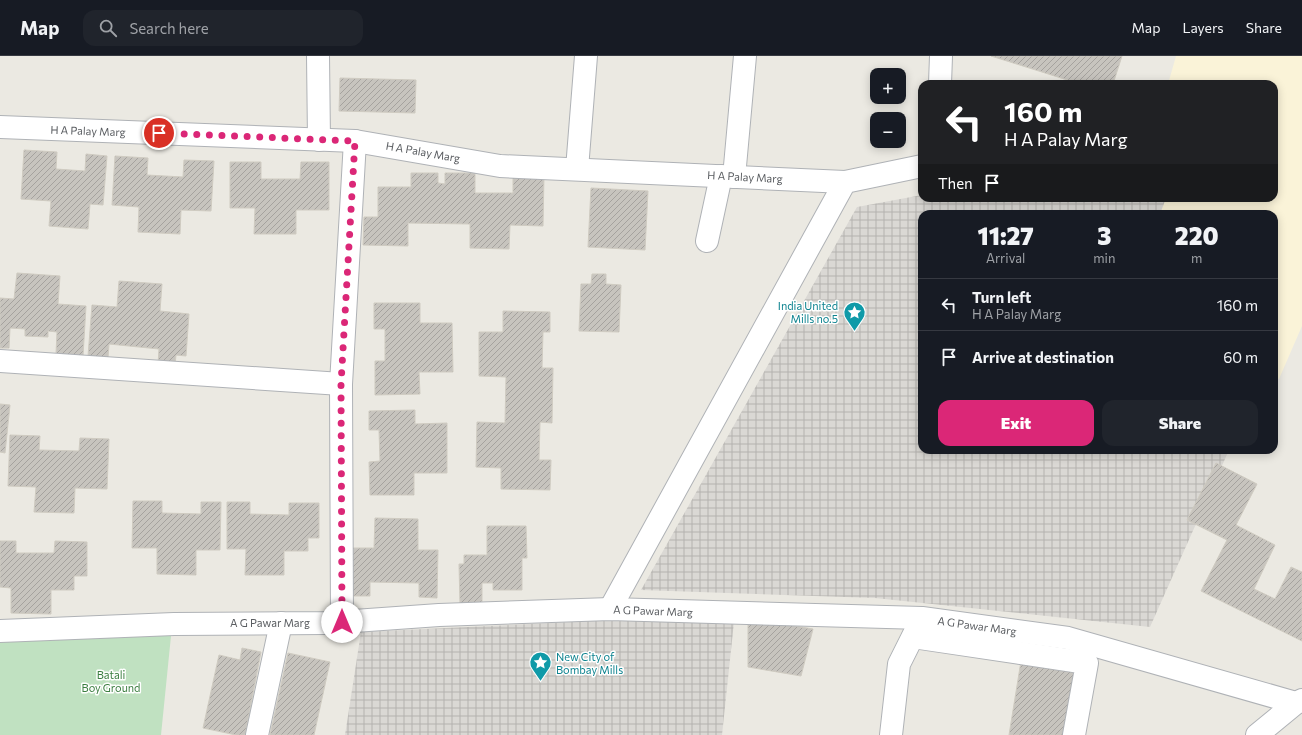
<!DOCTYPE html>
<html lang="en">
<head>
<meta charset="utf-8">
<style>
  :root { --surface:#171b24; --page:#20242c; --text:#f1f3f6; --muted:#9ea1a6; --line:#363941; --accent:#db2777 }
  body { margin:0; font-family:Commissioner,sans-serif; background:var(--page); color:var(--text); height:100vh; display:flex; flex-direction:column; font-size:15px; white-space:nowrap }
  * { box-sizing:border-box; margin:0 }
  p { font-size:13px; color:var(--muted) }
  .icon { flex:none; width:22px; height:22px; fill:none; stroke:currentColor; stroke-width:2; stroke-linecap:round; stroke-linejoin:round }
  .map { position:relative; flex:1; overflow:hidden }
  .side { position:absolute; left:918px; top:154px; width:360px; height:244px; display:flex; flex-direction:column; background:var(--surface); border-radius:12px; box-shadow:0 2px 10px #0003 }
  .side>* { flex:none }
  .guide { position:absolute; left:918px; top:24px; width:360px; height:122px; border-radius:12px; box-shadow:0 2px 10px #0003; background:#202124; color:#fff; overflow:hidden }
  .tools { position:absolute; left:870px; top:12px; display:grid; gap:8px }
  .tools a { display:grid; place-items:center; width:36px; height:36px; border-radius:8px; background:var(--surface); box-shadow:0 2px 10px #0003; font-size:20px }
  .pin { position:absolute; display:grid; place-items:center; width:34px; height:34px; color:#fff; margin:-17px; border:2px solid #fff; border-radius:50%; box-shadow:0 1px 4px #0007 }
  .me { position:absolute; width:44px; margin:-22px; rotate:0deg; stroke-linejoin:round; filter:drop-shadow(0 0 3px #0008) }
  .turn { display:flex; align-items:center; gap:14px; height:84px; padding:0 20px; font-size:18px }
  .turn .icon { width:52px; height:52px; stroke-width:2.5 }
  .turn b { display:block; font-size:28px; line-height:34px }
  .then { display:flex; align-items:center; height:38px; padding:0 20px; background:#0003; gap:8px; font-size:15px }
  .eta { display:flex; justify-content:space-evenly; align-items:center; height:68px; text-align:center }
  .eta b { font-size:24px; font-weight:800; line-height:28px }
  .primary-button { display:flex; gap:8px; margin-top:auto; padding:8px 20px }
  .primary-button a { flex:1; height:46px; border-radius:12px; background:var(--accent); color:#fff; font-size:16px; font-weight:800; line-height:46px; text-align:center }
  .primary-button a+a { background:var(--page); color:var(--text) }
  ul { padding:0; list-style:none }
  li { display:flex; align-items:center; gap:12px; height:52px; padding:0 20px; border-top:1px solid var(--line) }
  li div { flex:1 }
  li b { display:block; font-size:15px }
  li em { font-style:normal }
  header { display:flex; align-items:center; gap:24px; box-sizing:border-box; height:56px; padding:0 20px; background:var(--surface); border-bottom:1px solid var(--line) }
  header strong { font-size:19px }
  nav { display:flex; gap:22px; margin-inline-start:auto; font-size:14px }
  .search { width:280px; height:36px; background:var(--page); display:flex; align-items:center; gap:10px; box-sizing:border-box; padding:0 14px; border-radius:12px; color:var(--muted); font-size:15px }
  .map>svg:first-child { display:block }
</style>
</head>
<body>
<header>
<strong>Map</strong>
<div class="search"><svg class="icon" aria-label="search" viewBox="0 0 24 24"><circle cx="10" cy="10" r="6"/><path d="M15 15l6 6"/></svg>Search here</div>
<nav><a>Map</a><a>Layers</a><a>Share</a></nav>
</header>
<div class="map">
<svg width="1302" height="679" viewBox="0 0 1302 679">
  <defs>
    <pattern id="industrial-grid" width="8" height="8" patternUnits="userSpaceOnUse"><rect width="8" height="8" fill="#dad8d4"/><path d="M0 4h8M4 0v8" fill="none" stroke="#b4b2af"/></pattern>
    <pattern id="building-hatch" width="6" height="6" patternUnits="userSpaceOnUse"><rect width="6" height="6" fill="#c7c4be"/><path d="M-1 1l2-2M0 6l6-6M5 7l2-2" fill="none" stroke="#a5a29e"/></pattern>
  </defs>
  <rect width="100%" height="100%" fill="#ebe9e2"/>
  <polygon fill="#faf3d8" points="1176,0 1302,0 1302,270 1279,323 1274,321 1274,158 1129,158 1133,142 1274,142 1274,28 1168,28"/>
  <g fill="url(#industrial-grid)">
    <polygon points="922,139 922,142 1166,142 1160,158 922,158 922,394 1229,394 1150,571 875,542 641,534 857,151"/>
    <polygon points="613,564 734,566 722,679 345,679 361,576"/>
  </g>
  <polygon fill="#c0e1c1" points="172,570 161,679 0,679 0,578"/>
  <g fill="url(#building-hatch)" stroke="#cfcbc1">
    <polygon points="991,0 1122,0 1113,28 1080,28"/>
    <polygon points="340,22 416,24 415,57 339,55"/>
    <polygon points="24,94 57,96 56,113 85,115 86,98 107,100 103,149 90,148 88,173 49,170 51,145 21,143"/>
    <polygon points="115,100 148,102 147,119 183,121 184,104 214,105 211,155 181,154 180,178 138,176 139,151 112,149"/>
    <polygon points="230,106 261,106 261,123 300,123 301,106 329,106 329,154 296,154 296,178 254,178 255,152 230,152"/>
    <polygon points="411,117 438,117 438,127 445,128 445,117 475,117 475,137 513,137 513,118 544,118 543,170 510,169 509,193 470,192 470,168 408,167 408,190 363,189 364,161 378,161 378,131 411,131"/>
    <polygon points="591,132 648,135 645,194 588,191"/>
    <polygon points="17,217 60,220 58,248 86,250 83,300 56,298 57,276 48,275 48,281 25,280 25,273 10,272 9,292 0,292 0,242 14,243"/>
    <polygon points="592,218 606,218 606,228 621,229 619,276 579,275 581,228 591,228"/>
    <polygon points="119,225 162,228 160,255 189,258 186,300 176,299 175,309 158,308 159,293 109,288 108,302 88,300 92,249 117,251"/>
    <polygon points="374,247 420,247 420,267 452,267 453,316 419,316 420,338 375,339 375,305 385,305 385,273 374,273"/>
    <polygon points="503,255 550,256 550,276 543,276 542,312 553,312 552,367 540,366 539,404 551,404 550,434 501,433 501,412 476,411 477,366 505,367 506,321 479,320 479,276 503,276"/>
    <polygon points="0,348 10,349 5,397 0,396"/>
    <polygon points="415,354 415,368 447,367 447,417 414,417 414,439 370,439 369,406 380,405 379,374 369,374 369,355"/>
    <polygon points="10,379 40,380 39,394 79,395 80,382 109,383 107,433 75,432 74,457 34,456 36,431 8,430"/>
    <polygon points="1216,407 1257,428 1236,469 1275,489 1254,533 1275,543 1291,511 1302,516 1302,585 1201,535 1227,484 1187,464"/>
    <polygon points="133,445 162,445 162,457 201,458 201,446 221,446 220,494 196,494 196,519 157,518 157,492 132,492"/>
    <polygon points="227,446 250,446 250,458 289,459 289,447 319,447 319,482 308,482 308,495 284,495 284,519 245,519 246,493 227,493"/>
    <polygon points="375,462 418,463 418,494 438,494 437,542 419,541 419,527 370,526 370,540 350,540 351,492 374,492"/>
    <polygon points="487,470 526,470 527,502 522,502 522,534 493,534 493,527 482,527 482,548 460,549 459,508 464,508 464,499 487,499"/>
    <polygon points="0,485 16,485 16,497 54,497 55,485 87,486 87,520 74,520 74,534 51,534 51,558 11,557 11,532 0,531"/>
    <polygon points="777,567 813,573 801,620 748,611 748,568"/>
    <polygon points="242,592 261,596 245,679 236,679 203,672 219,599 240,604"/>
    <polygon points="288,597 330,606 314,679 270,679"/>
    <polygon points="1021,605 1078,614 1068,679 1009,679"/>
  </g>
  <g fill="none" stroke-linecap="round" stroke-linejoin="round">
    <defs>
      <g id="minor">
        <polyline points="318,0 319,84"/>
        <polyline points="940,28 941,0"/>
        <polyline points="0,71 355,85 500,110 845,126"/>
        <polyline points="577,113 586,0"/>
        <polyline points="734,121 745,0"/>
        <polyline points="707,185 721,120"/>
        <polyline points="0,305 341,328"/>
        <polyline points="610,553 845,126 922,110"/>
        <polyline points="342,567 341,328 355,85"/>
        <polyline points="0,575 174,568 326,567 439,559 610,553 922,562 1068,582 1296,647"/>
        <polyline points="913,581 1087,607 1074,679"/>
        <polyline points="257,679 281,567"/>
        <polyline points="891,679 899,608 919,568"/>
        <polyline points="1257,679 1296,647 1302,644"/>
      </g>
    </defs>
    <use href="#minor" stroke="#afb2b6" stroke-width="24"/>
    <use href="#minor" stroke="#fff" stroke-width="22"/>
  </g>
  <g fill="none" stroke-linecap="round" stroke-linejoin="round">
    <polyline stroke="#db2777" stroke-width="7" stroke-dasharray="0 12.6" points="159,77 355,85 341,328 342,566"/>
  </g>
  <defs>
    <symbol id="sight-pin" viewBox="-11 -11 22 30"><path d="M0 17L-7.5 6A9.5 9.5 0 1 1 7.5 6Z" fill="#0f9aa8" stroke="#fff"/><path d="M0-6L1.8-2.2L6-1.7L2.9 1.2L3.7 5.4L0 3.3L-3.7 5.4L-2.9 1.2L-6-1.7L-1.8-2.2Z" fill="#fff"/></symbol>
  </defs>
  <g fill-rule="evenodd">
    <use href="#sight-pin" x="842" y="244" width="25" height="34"/>
    <use href="#sight-pin" x="528" y="594" width="25" height="34"/>
  </g>
  <g text-anchor="middle" stroke-width="3" stroke-linejoin="round" paint-order="stroke">
    <g font-size="11" fill="#5a5d61" stroke="#fff">
      <text transform="translate(88 75) rotate(2)" y="4">H A Palay Marg</text>
      <text transform="translate(423 96) rotate(10)" y="4">H A Palay Marg</text>
      <text transform="translate(745 121) rotate(3)" y="4">H A Palay Marg</text>
      <text transform="translate(653 555) rotate(2)" y="4">A G Pawar Marg</text>
      <text x="270" y="571">A G Pawar Marg</text>
      <text transform="translate(977 570) rotate(8)" y="4">A G Pawar Marg</text>
    </g>
    <g font-size="11" fill="#0d838f" stroke="#fff" text-anchor="end">
      <text x="838" y="254">India United<tspan x="838" dy="13">Mills no.5</tspan></text>
      <text x="556" y="605" text-anchor="start">New City of<tspan x="556" dy="13">Bombay Mills</tspan></text>
    </g>
    <g font-size="11" fill="#3c7e41" stroke="#fff">
      <text x="111" y="623">Batali<tspan x="111" dy="13">Boy Ground</tspan></text>
    </g>
  </g>
</svg>
<div class="tools">
<a>+</a>
<a>−</a>
</div>
<div class="pin" style="left:159px;top:77px;background:#d93025"><svg class="icon" aria-label="arrive" viewBox="0 0 24 24"><path d="M6 21V4h12l-3 4 3 4H6"/></svg></div>
<svg class="me" style="left:342px;top:566px" viewBox="-20 -20 40 40"><circle r="19" fill="#fff"/><path d="M0-13L10 11 0 6-10 11z" fill="#db2777"/></svg>
<div class="guide">
<div class="turn"><svg class="icon" aria-label="left" viewBox="0 0 24 24"><path d="M17 20v-9H6M10 6l-5 5 5 5"/></svg><div><b>160 m</b>H A Palay Marg</div></div>
<div class="then">Then<svg class="icon" aria-label="arrive" viewBox="0 0 24 24"><path d="M6 21V4h12l-3 4 3 4H6"/></svg></div>
</div>
<section class="side">
<div class="eta">
<div><b>11:27</b><p>Arrival</p></div>
<div><b>3</b><p>min</p></div>
<div><b>220</b><p>m</p></div>
</div>
<ul>
<li><svg class="icon" aria-label="left" viewBox="0 0 24 24"><path d="M17 20v-9H6M10 6l-5 5 5 5"/></svg><div><b>Turn left</b><p>H A Palay Marg</p></div><em>160 m</em></li>
<li><svg class="icon" aria-label="arrive" viewBox="0 0 24 24"><path d="M6 21V4h12l-3 4 3 4H6"/></svg><div><b>Arrive at destination</b></div><em>60 m</em></li>
</ul>
<div class="primary-button"><a>Exit</a><a>Share</a></div>
</section>
</div>
</body>
</html>
